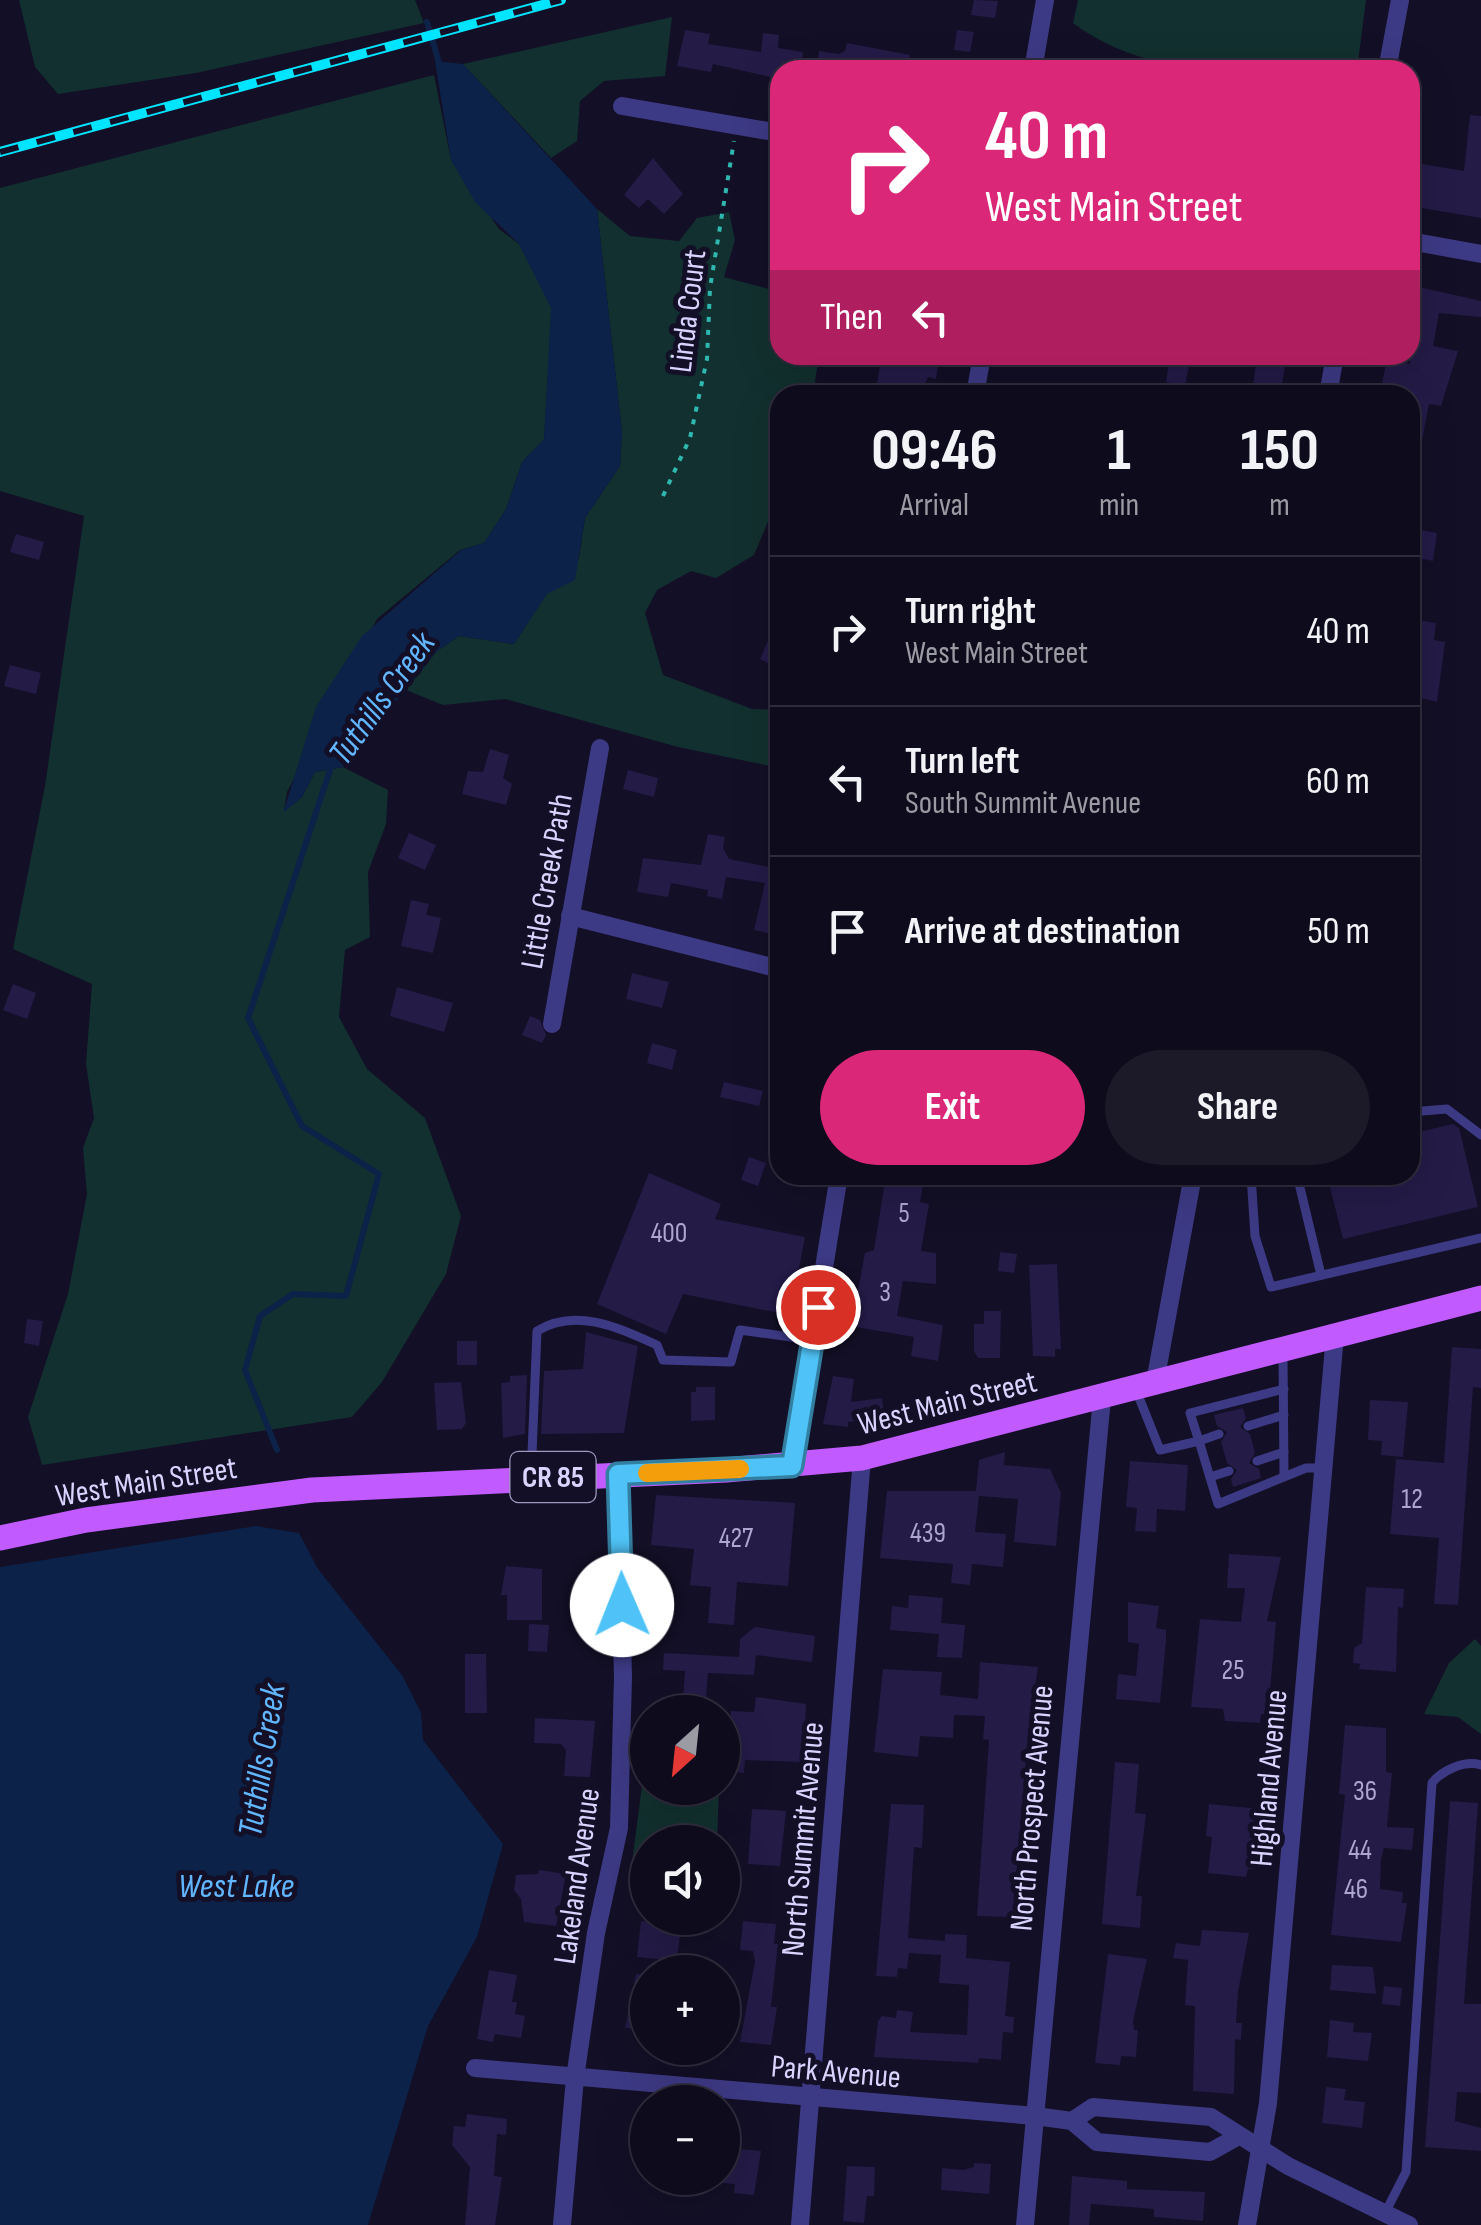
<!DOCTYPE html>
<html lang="en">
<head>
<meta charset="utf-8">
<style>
  :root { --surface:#0e0b1c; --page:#1c1929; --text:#f1f3f6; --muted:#9b9ba3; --line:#2e2b3b; --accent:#db2777 }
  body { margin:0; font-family:"Sofia Sans Condensed",sans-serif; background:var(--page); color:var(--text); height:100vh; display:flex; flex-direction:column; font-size:38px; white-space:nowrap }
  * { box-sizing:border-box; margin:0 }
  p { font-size:32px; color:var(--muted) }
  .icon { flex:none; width:55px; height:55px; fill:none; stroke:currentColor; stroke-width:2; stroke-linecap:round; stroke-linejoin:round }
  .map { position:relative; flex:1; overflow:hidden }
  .panel { position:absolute; left:770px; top:385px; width:650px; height:800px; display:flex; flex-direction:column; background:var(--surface); border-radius:30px; box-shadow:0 10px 40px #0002,0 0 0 2px var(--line) }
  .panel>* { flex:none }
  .guide { position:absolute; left:770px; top:60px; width:650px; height:305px; border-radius:30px; box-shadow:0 10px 40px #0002,0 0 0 2px var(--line); background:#db2777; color:#fff; overflow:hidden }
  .needle { width:65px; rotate:207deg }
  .tools { position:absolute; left:630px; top:1695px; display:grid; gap:20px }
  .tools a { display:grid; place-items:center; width:110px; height:110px; border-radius:50%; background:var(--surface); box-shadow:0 10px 40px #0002,0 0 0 2px var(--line); font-size:50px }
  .pin { position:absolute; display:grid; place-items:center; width:85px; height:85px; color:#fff; margin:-42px; border:5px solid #fff; border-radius:50%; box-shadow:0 2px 10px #0007 }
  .me { position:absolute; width:110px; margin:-55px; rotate:359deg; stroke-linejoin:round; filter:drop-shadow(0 0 8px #0008) }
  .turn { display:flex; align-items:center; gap:35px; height:210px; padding:0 50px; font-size:45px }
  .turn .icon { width:130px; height:130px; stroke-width:2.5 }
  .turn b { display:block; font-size:70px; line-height:85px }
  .then { display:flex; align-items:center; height:95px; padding:0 50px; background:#0003; gap:20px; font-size:38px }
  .eta { display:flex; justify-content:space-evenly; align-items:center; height:170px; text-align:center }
  .eta b { font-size:60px; font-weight:700; line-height:70px }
  .cta { display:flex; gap:20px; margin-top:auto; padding:20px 50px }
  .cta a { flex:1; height:115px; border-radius:60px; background:var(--accent); color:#fff; font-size:40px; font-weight:700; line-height:115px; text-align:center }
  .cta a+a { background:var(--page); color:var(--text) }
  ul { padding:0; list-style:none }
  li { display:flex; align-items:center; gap:30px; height:150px; padding:0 50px; border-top:2px solid var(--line) }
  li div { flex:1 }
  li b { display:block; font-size:38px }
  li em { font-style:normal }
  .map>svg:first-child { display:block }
</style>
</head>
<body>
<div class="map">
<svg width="1481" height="2225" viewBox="0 0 1481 2225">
  <rect width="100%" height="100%" fill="#130f26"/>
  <g fill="#12302f">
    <polygon points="19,0 415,0 424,23 196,73 58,94 35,67"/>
    <path d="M 1078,0 L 1366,0 L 1357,70 C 1261,70 1154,84 1073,23 Z"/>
    <polygon points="672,17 665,76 604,81 580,101 577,141 551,158 463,64"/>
    <polygon points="434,75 451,160 499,229 519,244 552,308 544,440 522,462 506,509 484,543 460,550 377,619 287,792 284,811 302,797 315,772 343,767 388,790 386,824 368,872 370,937 345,950 339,1017 367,1069 425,1118 461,1216 446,1274 382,1382 352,1417 42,1465 28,1417 68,1294 87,1194 83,1148 94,1118 86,1064 92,984 13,949 45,786 84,516 0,491 0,188"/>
    <polygon points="597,209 630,236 679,241 697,218 729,212 735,240 724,277 780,292 780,355 819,355 813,395 780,395 780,493 754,555 716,578 691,571 657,590 645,613 663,675 752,709 780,710 780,768 678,747 505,699 443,705 406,690 437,651 459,636 514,644 547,593 579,558 585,518 620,466 622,432"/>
    <polygon points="1475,1639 1481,1646 1481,1734 1458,1717 1424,1714 1449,1663"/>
    <polygon points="644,1770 648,1788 719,1788 717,1842 648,1842 647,1882 630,1878"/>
  </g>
  <g fill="#0c2248">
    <polygon points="435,61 463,64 597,209 622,432 620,466 585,518 575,580 547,594 514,644 459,636 437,651 343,767 315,772 302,797 283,813 316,707 362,636 461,550 484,543 506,509 522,462 544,439 551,308 519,244 475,202 451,160"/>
    <polygon points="256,1526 299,1533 318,1569 402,1675 421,1713 423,1740 503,1844 477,1937 428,2026 368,2225 0,2225 0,1567"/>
  </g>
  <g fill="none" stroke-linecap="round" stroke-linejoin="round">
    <g stroke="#0c2248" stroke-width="6">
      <polyline points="427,22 440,66"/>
      <polyline points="277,1450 245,1370 260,1316 293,1294 346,1296 379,1174 302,1126 248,1018 333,761"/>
    </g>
  </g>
  <g fill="#241b47">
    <polygon points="974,0 998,1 995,18 971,15"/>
    <polygon points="685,30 710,34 708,44 761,52 763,33 779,35 778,48 803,52 801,70 780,70 780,79 713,64 711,72 677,66"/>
    <polygon points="957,30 974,32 970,52 954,50"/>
    <polygon points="847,43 910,55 908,70 817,68 819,51 839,54 845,51"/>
    <polygon points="1470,115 1481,116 1481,218 1410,206 1410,162 1464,171"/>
    <polygon points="653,158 683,194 664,214 648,199 639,208 624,195"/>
    <polygon points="1410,285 1481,301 1481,317 1439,313 1433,346 1458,351 1441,406 1429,404 1418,461 1410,460 1412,395 1381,388 1387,359 1410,364"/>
    <polygon points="882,355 939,360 936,379 928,377 921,395 875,395"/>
    <polygon points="1170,355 1191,355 1185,386 1166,382"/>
    <polygon points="1257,355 1287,355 1280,395 1252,395"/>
    <polygon points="1420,530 1437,533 1433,561 1414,557"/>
    <polygon points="16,534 44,542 39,560 10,552"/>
    <polygon points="780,614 780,669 760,659"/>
    <polygon points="1417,620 1436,623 1434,640 1445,642 1437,702 1410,695"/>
    <polygon points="10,665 41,673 36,694 4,686"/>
    <polygon points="490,749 509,755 503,778 512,784 506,805 462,794 468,771 483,772"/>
    <polygon points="628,770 658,778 654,797 623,789"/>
    <polygon points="409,833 436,845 425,870 398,858"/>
    <polygon points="708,834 725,837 723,848 729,859 769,867 773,847 780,848 780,910 772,934 754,930 765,883 726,877 722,899 707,896 708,890 671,883 668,897 637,892 643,858 701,865"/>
    <polygon points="411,900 429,904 426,915 441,918 433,953 401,946"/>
    <polygon points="632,973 669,982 662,1008 626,999"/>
    <polygon points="13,984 36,993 27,1019 3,1010"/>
    <polygon points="397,987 453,1003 444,1032 390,1016"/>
    <polygon points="530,1016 540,1020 546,1035 542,1043 522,1035"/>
    <polygon points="652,1043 677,1050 672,1070 647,1063"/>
    <polygon points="724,1082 763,1091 759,1106 720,1097"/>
    <polygon points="1453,1124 1459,1128 1478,1207 1343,1239 1327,1175 1410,1175 1410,1134"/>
    <polygon points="749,1157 766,1163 758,1186 741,1180"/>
    <polygon points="649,1173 721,1204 715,1219 805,1237 790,1315 683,1294 666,1334 597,1304"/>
    <polygon points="886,1175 925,1175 920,1202 929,1204 921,1251 936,1253 936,1284 903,1281 897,1316 943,1325 938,1361 911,1356 914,1337 839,1324 843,1303 855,1306 865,1253 874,1250"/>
    <polygon points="1000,1252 1017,1254 1014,1273 998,1271"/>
    <polygon points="1057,1264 1061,1349 1055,1349 1055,1357 1033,1356 1029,1265"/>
    <polygon points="984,1311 1001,1311 1000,1358 978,1358 974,1351 974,1324 984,1324"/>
    <polygon points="27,1319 43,1321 39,1346 24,1343"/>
    <polygon points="586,1332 638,1346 624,1433 541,1434 544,1371 583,1369"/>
    <rect x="457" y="1341" width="20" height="24"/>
    <polygon points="1452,1347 1481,1349 1481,1388 1473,1387 1458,1605 1434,1604 1439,1538 1390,1534 1396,1459 1444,1463"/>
    <polygon points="527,1375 525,1434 503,1438 501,1383 510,1382 510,1376"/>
    <polygon points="833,1376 854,1379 851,1402 882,1398 884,1418 848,1422 848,1427 823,1424"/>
    <polygon points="461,1382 466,1423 462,1429 437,1430 434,1383"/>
    <polygon points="696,1387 715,1387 715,1420 691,1421 691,1392 696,1392"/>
    <polygon points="1370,1400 1408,1402 1403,1457 1381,1455 1382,1441 1368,1440"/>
    <polygon points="1243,1408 1246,1418 1240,1427 1250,1434 1255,1453 1249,1463 1259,1469 1261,1478 1233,1487 1231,1479 1237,1470 1227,1463 1221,1442 1227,1432 1217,1426 1214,1415"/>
    <polygon points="1005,1452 1004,1465 1050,1469 1061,1493 1056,1546 1014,1542 1018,1499 979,1496 975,1532 1006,1534 1003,1567 972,1564 970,1585 951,1583 953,1564 880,1558 887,1491 976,1491 979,1460"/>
    <polygon points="1130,1461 1188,1465 1185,1511 1157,1509 1156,1532 1135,1531 1137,1508 1126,1507"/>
    <polygon points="656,1495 795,1503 788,1586 737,1582 734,1625 708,1623 711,1587 690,1585 694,1549 651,1545"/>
    <polygon points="1229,1554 1281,1557 1267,1621 1276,1622 1268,1715 1261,1714 1260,1723 1225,1721 1223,1709 1191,1707 1200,1619 1241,1622 1245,1588 1227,1588"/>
    <polygon points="506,1566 542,1569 542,1620 507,1620 507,1595 501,1595"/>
    <polygon points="1366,1587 1404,1589 1403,1608 1398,1607 1396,1672 1359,1669 1360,1664 1353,1663 1354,1648 1362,1643"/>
    <polygon points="909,1595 943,1598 941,1623 965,1625 962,1658 937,1657 939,1634 890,1630 892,1606 908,1608"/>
    <polygon points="1128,1602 1159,1606 1156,1628 1166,1630 1166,1641 1160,1703 1116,1699 1118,1674 1136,1676 1139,1644 1128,1642"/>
    <polygon points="529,1624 549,1625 547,1652 528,1651"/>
    <polygon points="755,1627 815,1636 812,1662 756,1655 754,1675 708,1673 705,1712 682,1712 685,1671 663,1670 664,1653 739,1657 740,1639"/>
    <polygon points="465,1654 486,1654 487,1713 465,1713"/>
    <polygon points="980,1662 1038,1667 1028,1734 1013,1917 977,1916 989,1740 983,1739 985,1716 954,1715 953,1738 920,1736 918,1757 874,1752 883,1669 942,1672 940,1695 978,1699"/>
    <polygon points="756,1697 806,1704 804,1755 800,1762 745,1760 744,1773 726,1771 731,1711 754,1712"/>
    <polygon points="535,1718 595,1721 590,1777 564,1776 566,1750 561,1744 534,1743"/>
    <polygon points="1345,1725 1386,1728 1386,1772 1392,1773 1387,1827 1414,1828 1412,1850 1384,1848 1381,1860 1380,1889 1403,1892 1402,1903 1407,1903 1401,1942 1331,1935 1345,1795 1339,1794"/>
    <polygon points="1115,1762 1139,1764 1135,1813 1146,1814 1136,1896 1142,1896 1140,1928 1102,1924"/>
    <polygon points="1450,1801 1478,1803 1464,2004 1481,2004 1481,2093 1457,2092 1455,2121 1481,2128 1481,2151 1425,2147"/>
    <polygon points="891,1804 924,1805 922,1848 914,1847 908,1938 945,1941 945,1934 967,1935 966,1958 1010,1962 1005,2016 1014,2017 1013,2033 1003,2032 1001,2060 979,2058 978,2063 874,2057 878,2021 882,2016 896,2018 897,2010 913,2012 910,2032 967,2035 969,1985 939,1983 941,1955 909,1953 907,1969 898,1968 897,1977 876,1976"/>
    <polygon points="1209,1804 1260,1809 1254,1869 1248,1869 1246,1877 1208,1873 1212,1837 1206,1836"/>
    <polygon points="752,1809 786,1811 780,1866 748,1864"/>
    <polygon points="539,1870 566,1874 556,1926 524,1922 521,1899 514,1890 516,1875 538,1874"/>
    <polygon points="641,1921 681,1925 677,1961 637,1957"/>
    <polygon points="743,1921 776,1924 774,1944 778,1944 771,2007 777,2007 771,2045 740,2042 755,1961 753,1951 740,1950"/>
    <polygon points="1202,1930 1249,1933 1238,1992 1236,2023 1242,2023 1241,2040 1235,2039 1234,2094 1193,2091 1195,2006 1185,2005 1188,1960 1173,1958 1176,1943 1200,1946"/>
    <polygon points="1108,1954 1147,1959 1133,2021 1134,2030 1138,2030 1136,2057 1121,2056 1120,2065 1095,2063"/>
    <polygon points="1332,1965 1373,1967 1376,1994 1330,1990"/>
    <polygon points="489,1970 517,1975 512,2002 517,2002 515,2014 525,2016 521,2038 495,2034 493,2042 477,2039"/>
    <polygon points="636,1974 648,1975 648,2030 625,2028"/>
    <polygon points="1384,1986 1402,1988 1400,2006 1382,2004"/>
    <polygon points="1330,2020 1354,2023 1353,2032 1372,2033 1368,2061 1327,2057"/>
    <polygon points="1326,2087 1346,2089 1344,2100 1365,2102 1362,2128 1322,2123"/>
    <polygon points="467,2114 507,2119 506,2135 497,2134 494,2176 502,2177 495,2225 465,2225 470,2167 452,2145 454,2126 465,2127"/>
    <polygon points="727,2148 761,2151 754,2195 734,2193 735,2184 722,2183 722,2151"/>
    <polygon points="974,2163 991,2164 989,2194 941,2190 942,2168 963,2170 974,2167"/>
    <polygon points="847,2166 875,2167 874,2196 867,2196 864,2223 843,2221"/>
    <polygon points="1072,2176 1127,2181 1127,2189 1205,2192 1203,2221 1154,2217 1154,2209 1091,2204 1089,2225 1069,2225"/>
  </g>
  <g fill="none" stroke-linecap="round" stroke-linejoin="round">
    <polyline stroke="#2fb8b0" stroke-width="4" stroke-dasharray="5 8" stroke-linecap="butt" points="663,496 690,438 707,359 710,288 734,141"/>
    <g stroke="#3d3a85" stroke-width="9">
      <polyline points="1410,1112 1447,1109 1481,1135"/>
      <polyline points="1251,1175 1255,1236 1271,1287 1481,1238"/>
      <polyline points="1297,1175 1321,1275"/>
      <polyline points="1283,1354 1284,1476"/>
      <polyline points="1136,1390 1160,1450 1199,1441 1218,1504 1306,1468 1325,1468"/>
      <polyline points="1248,1426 1284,1415"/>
      <polyline points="1219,1434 1199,1441 1190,1413 1284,1389"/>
      <polyline points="1257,1461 1284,1452"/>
      <polyline points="1210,1477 1229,1471"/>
      <path d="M 531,1478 L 537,1331 C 576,1307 619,1328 657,1345 L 663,1360 L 731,1362 L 740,1330 L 812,1340"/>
      <path d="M 1385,2213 L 1406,2172 L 1432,1783 C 1442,1770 1465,1760 1481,1765"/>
    </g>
    <g stroke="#3d3a85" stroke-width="18">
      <polyline points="1033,70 1045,0"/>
      <polyline points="1387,70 1400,0"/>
      <polyline points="622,106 780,133"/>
      <polyline points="1410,241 1481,254"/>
      <polyline points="975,395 982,355"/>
      <polyline points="1328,395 1335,355"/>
      <polyline points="570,916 780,969"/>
      <polyline points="552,1024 600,748"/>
      <polyline points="1155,1382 1193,1175"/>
      <polyline points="792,1466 839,1175"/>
      <polyline points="475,2068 1035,2116 1072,2121 1097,2142 1210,2152 1237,2137"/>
      <polyline points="1072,2121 1093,2107 1211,2117 1288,2166 1409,2225"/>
      <polyline points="562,2225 575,2078 596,1933 619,1828 623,1677 618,1474"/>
      <polyline points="800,2225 862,1458"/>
      <polyline points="1025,2225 1102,1398"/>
      <polyline points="1247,2225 1268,2103 1335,1335"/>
    </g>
    <polyline stroke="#c25bff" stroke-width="25" points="0,1538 86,1520 312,1490 726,1470 862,1458 1481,1298"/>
    <defs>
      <polyline id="rail" points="0,152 561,0"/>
    </defs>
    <use href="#rail" stroke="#00e5ff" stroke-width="10"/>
    <use href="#rail" stroke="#130f26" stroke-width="6" stroke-dasharray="19" stroke-linecap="butt"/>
  </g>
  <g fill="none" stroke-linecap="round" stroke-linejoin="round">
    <defs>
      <polyline id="route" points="622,1605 618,1474 792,1466 818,1307"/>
    </defs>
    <use href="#route" stroke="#337fa1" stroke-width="25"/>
    <use href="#route" stroke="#4fc3f7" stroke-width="18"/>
    <polyline stroke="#f59e0b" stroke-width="18" points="647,1473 740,1469"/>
  </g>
  <g text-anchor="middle" stroke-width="10" stroke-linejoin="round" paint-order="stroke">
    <g font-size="28" fill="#aca6d1">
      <text x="904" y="1222">5</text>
      <text x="669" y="1242">400</text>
      <text x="885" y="1301">3</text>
      <text x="1412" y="1508">12</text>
      <text x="928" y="1542">439</text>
      <text x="736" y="1547">427</text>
      <text x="1233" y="1679">25</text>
      <text x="1365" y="1800">36</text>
      <text x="1360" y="1859">44</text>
      <text x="1356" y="1898">46</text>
    </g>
    <rect fill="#130f26" stroke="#9e99be" stroke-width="2.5" x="510.5" y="1452" width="85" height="50" rx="8"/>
    <g font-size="30" font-weight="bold" fill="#d9d4ff">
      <text x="553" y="1487">CR 85</text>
    </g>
    <g font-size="32" fill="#d9d4ff" stroke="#130f26">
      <text transform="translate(687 311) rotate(-83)" y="11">Linda Court</text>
      <text transform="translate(546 881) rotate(-80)" y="11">Little Creek Path</text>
      <text transform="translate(947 1402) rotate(-14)" y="11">West Main Street</text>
      <text transform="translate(146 1481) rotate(-9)" y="11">West Main Street</text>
      <text transform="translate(1268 1778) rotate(-85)" y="11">Highland Avenue</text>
      <text transform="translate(1031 1808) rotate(-85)" y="11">North Prospect Avenue</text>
      <text transform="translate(802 1839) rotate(-85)" y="11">North Summit Avenue</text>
      <text transform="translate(576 1876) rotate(-82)" y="11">Lakeland Avenue</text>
      <text transform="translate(836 2071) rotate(5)" y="11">Park Avenue</text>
    </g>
    <g font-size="35" font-style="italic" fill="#62b6ff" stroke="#130f26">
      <text transform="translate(381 698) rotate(-54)" y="12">Tuthills Creek</text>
      <text transform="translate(261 1760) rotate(-81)" y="12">Tuthills Creek</text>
      <text x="236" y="1897">West Lake</text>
    </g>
  </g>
</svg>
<div class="tools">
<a><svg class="needle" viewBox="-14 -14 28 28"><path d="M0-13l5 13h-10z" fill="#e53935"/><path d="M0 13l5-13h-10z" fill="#9b9ba3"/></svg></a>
<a><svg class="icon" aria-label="sound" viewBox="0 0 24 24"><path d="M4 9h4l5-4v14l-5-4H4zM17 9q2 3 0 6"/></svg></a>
<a>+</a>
<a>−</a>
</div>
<div class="pin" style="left:818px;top:1307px;background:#d93025"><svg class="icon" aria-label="arrive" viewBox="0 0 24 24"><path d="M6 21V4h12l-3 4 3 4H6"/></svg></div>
<svg class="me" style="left:622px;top:1605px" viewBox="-20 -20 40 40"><circle r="19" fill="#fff"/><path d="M0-13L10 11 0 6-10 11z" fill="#4fc3f7"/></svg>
<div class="guide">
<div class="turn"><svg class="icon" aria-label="right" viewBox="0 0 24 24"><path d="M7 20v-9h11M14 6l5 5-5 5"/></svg><div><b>40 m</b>West Main Street</div></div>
<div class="then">Then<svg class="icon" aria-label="left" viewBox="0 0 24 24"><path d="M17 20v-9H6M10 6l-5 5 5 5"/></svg></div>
</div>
<section class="panel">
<div class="eta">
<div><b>09:46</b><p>Arrival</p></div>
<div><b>1</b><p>min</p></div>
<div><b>150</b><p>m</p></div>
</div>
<ul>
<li><svg class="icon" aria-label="right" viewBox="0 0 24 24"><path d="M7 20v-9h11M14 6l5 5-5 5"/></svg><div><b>Turn right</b><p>West Main Street</p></div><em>40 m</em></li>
<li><svg class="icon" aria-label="left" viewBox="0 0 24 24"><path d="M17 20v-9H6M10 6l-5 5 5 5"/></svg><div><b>Turn left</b><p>South Summit Avenue</p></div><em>60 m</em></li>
<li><svg class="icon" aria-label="arrive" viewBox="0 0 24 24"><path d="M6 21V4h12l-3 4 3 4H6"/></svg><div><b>Arrive at destination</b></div><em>50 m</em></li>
</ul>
<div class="cta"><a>Exit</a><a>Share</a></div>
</section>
</div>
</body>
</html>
